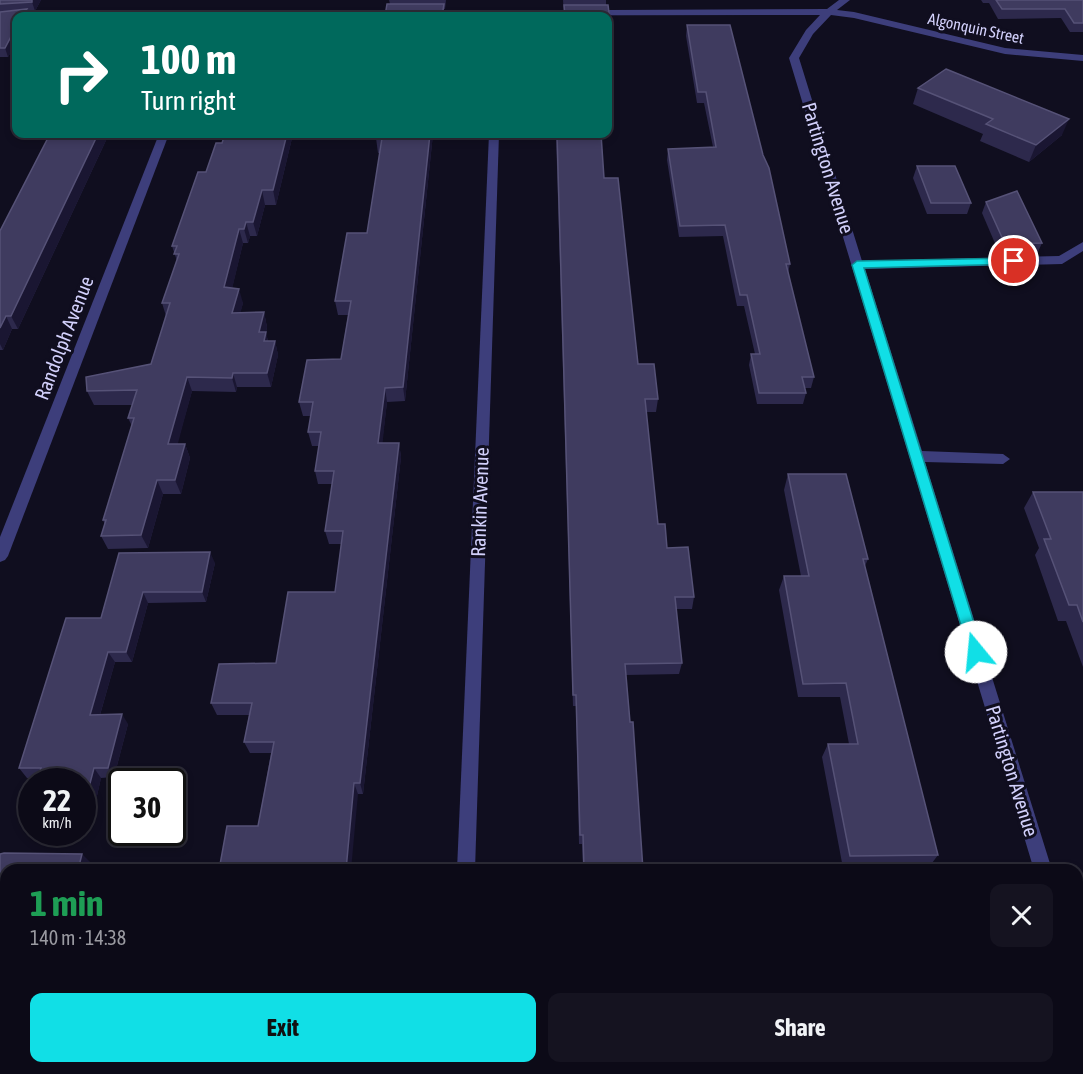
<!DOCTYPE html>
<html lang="en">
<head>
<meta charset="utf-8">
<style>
  :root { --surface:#0c0a17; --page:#151320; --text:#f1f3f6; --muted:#9a9aa1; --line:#2c2b36; --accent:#11dfe6 }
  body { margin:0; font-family:"Asap Condensed",sans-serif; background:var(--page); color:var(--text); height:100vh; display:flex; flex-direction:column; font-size:22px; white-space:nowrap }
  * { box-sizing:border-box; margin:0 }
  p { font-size:20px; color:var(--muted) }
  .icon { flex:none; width:33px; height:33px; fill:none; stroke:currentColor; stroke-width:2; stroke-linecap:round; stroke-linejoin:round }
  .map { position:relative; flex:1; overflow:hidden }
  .drawer { position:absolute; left:0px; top:864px; width:1083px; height:210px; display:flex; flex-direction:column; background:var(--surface); border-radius:18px 18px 0 0; box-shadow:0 3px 9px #0003,0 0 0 2px var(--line) }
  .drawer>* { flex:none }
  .top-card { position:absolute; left:12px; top:12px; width:600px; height:126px; border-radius:12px; box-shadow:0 3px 9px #0003,0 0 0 2px var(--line); background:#00695c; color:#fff; overflow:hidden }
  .speed { position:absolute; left:18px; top:768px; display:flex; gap:12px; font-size:30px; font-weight:700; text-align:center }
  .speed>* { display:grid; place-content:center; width:78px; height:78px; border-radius:50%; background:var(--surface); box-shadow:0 3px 9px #0003,0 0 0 2px var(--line); line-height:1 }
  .speed small { font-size:15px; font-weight:400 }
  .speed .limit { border:3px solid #111; border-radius:9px; background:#fff; color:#111 }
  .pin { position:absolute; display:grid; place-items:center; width:51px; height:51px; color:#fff; margin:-26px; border:3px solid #fff; border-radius:50%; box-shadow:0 2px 6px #0007 }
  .me { position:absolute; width:66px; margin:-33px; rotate:343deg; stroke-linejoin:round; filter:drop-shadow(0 0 4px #0008) }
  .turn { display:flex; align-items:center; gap:21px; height:126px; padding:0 30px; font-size:27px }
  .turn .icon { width:78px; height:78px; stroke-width:2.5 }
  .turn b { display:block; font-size:42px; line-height:51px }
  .round { display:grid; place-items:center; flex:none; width:63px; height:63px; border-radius:12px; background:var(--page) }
  .summary { display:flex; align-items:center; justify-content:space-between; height:102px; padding:0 30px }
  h1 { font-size:36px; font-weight:700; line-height:45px; color:#1e9e55 }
  .primary-button { display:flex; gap:12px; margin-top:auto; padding:12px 30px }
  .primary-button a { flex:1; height:69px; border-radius:12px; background:var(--accent); color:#111; font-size:24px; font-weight:700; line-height:69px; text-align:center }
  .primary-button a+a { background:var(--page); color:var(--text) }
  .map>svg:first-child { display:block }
</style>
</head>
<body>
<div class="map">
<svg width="1083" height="1074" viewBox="0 0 1083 1074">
  <rect width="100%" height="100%" fill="#100e1f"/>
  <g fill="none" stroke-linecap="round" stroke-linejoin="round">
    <g fill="#3d3e7b" fill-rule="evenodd">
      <polygon points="839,0 850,0 837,10 854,12 1005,48 1083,55 1083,61 1005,54 854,18 831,15 813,34 799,58 862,261 1059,256 1083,242 1083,251 1062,264 865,269 922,451 1003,454 1010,459 1003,464 925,462 1052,870 1034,870 789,58 806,30 820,15 16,16 16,19 0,19 0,13 827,9"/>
      <polygon points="159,134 169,134 8,556 5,560 0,562 0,537"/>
      <polygon points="489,134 499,134 475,870 457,870"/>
      <polygon points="1077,972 1083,975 1083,1012 1077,1010"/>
      <rect x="450" y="1068" width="20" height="6"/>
    </g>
  </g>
  <g fill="#2d294c">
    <polygon points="0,0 41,0 35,11 28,11 30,16 16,16 16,43 8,57 0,57"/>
    <polygon points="389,0 446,0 445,9 444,9 444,16 390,4"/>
    <polygon points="563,0 606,0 606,5 612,37 612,49 608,49 611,84 611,97 608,97 608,16 564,16"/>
    <polygon points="981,0 1083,0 1083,32 1070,32 1061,18 998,19 989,3 983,3"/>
    <polygon points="687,25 790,264 788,273 814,377 811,388 805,388 806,393 803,404 757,404 749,365 751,354 755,354 744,306 737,306 723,236 679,237 667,160 668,149 713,147 704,103 697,103 686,36"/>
    <polygon points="918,88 1062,135 1029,162 980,141 983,134 913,104"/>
    <polygon points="50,134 109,134 18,329 12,329 3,350 0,350 0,231"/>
    <polygon points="293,134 276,205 265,205 257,236 250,236 248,243 243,243 232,288 243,303 240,313 264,312 267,327 266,333 268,341 275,341 278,355 271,387 237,387 236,392 192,391 177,444 185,444 190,458 181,494 163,494 148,548 108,549 101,536 105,525 103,520 132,426 128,418 133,405 94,405 87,391 151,364 166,316 162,303 177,261 172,246 206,172 222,143"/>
    <polygon points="433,134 405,401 387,402 382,443 399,443 401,457 363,794 358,794 258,826 271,753 250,753 244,742 249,715 217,715 211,703 276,663 335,592 341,544 329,544 325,531 332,484 318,484 315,471 319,446 312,446 308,432 311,416 303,416 299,402 341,359 348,315 338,315 335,301 367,233 380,153 378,153 376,138"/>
    <polygon points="556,134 601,134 604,178 638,364 658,399 656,412 646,412 658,524 667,548 694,597 692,609 676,609 682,663 679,674 626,675 643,870 583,870 582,844 579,844 576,706 573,706"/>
    <polygon points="917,166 971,203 967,214 927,214 913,178"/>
    <polygon points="986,202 1042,243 1037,254 1000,255 982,213"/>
    <polygon points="788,474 868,559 865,566 938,855 929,867 843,868 822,757 828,744 849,744 840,697 798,697 779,590 784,576 801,576 784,490"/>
    <polygon points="1033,492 1083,492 1083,667 1066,621 1058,621 1035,555 1039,548 1024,508"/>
    <polygon points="119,553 215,563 206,602 148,603 132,662 115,662 100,715 128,724 114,777 101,778 96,800 82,800 82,782 38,778 27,778 19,768 101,618"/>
    <polygon points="0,854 90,862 6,870 6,937 0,937"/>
  </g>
  <g fill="#1a1632">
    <polygon points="32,0 41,0 35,11 32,2"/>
    <polygon points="27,9 30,16 23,16"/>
    <polygon points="16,27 16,43 8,57 5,48"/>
    <polygon points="1069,119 1062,135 1029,162 1036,145"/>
    <polygon points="98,134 109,134 18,329 11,316"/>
    <polygon points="287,134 293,134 276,205 273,190"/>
    <polygon points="430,134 433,134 405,401 403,387"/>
    <polygon points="262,190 265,205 257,236 253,222"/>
    <polygon points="246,222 250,236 248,243 244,229"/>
    <polygon points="239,229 243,243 229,302 224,287"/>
    <polygon points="239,289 243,303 237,327 232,313"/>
    <polygon points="264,312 267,327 266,333 269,346 268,355 259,332"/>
    <polygon points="6,316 12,329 3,350 0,344 0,328"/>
    <polygon points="275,341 278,355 271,387 267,373"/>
    <polygon points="233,373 237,387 236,392 232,378"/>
    <polygon points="187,377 192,391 174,458 168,444"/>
    <polygon points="385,388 387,402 381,457 378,443"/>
    <polygon points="399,443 401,457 363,794 360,783"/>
    <polygon points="185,444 190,458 181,494 175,480"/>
    <polygon points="157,480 163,494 148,548 141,535"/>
    <polygon points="210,552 215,563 206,602 202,592"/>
    <polygon points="143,592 148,603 132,662 126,652"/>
    <polygon points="108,652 115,662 97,725 90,715"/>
    <polygon points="122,714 128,724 114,777 108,768"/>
    <polygon points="94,768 101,778 96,800 88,791"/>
    <polygon points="354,783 358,794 351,870 346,870"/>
    <polygon points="82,854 90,862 88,870 78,870"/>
  </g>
  <g fill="#3f3b5f" stroke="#565277" stroke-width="1.5">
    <polygon points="0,0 32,0 32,2 0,4"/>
    <polygon points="996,0 1083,0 1083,23 1074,23 1065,9 1002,9"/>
    <polygon points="387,4 444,4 442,16 385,16"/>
    <polygon points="564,5 608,5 612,37 608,37 608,39 608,16 565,16"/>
    <polygon points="27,9 23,16 16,16 16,27 5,48 0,48 0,12"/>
    <polygon points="687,25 730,25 763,155 769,168 790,264 786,264 814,377 802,377 806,393 759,393 751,354 760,354 747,295 740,295 725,225 680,226 668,149 716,147 706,92 698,92"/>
    <polygon points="608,44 611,84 608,84"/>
    <polygon points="946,69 1069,119 1036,145 986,124 993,119 918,88"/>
    <polygon points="50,134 98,134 11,316 6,316 0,328 0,231"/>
    <polygon points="225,134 287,134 273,190 262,190 253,222 246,222 244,229 239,229 224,287 239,289 232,313 264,312 259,332 266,332 264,341 275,341 267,373 233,373 232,378 187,377 168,444 185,444 175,480 157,480 141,535 101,536 106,520 103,520 134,418 128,418 137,390 87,391 86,377 151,364 170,303 162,303 179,254 174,254 177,246 172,246 198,172 206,172 216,143 222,143"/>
    <polygon points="377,134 430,134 403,387 385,388 378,443 399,443 360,783 354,783 346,870 219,870 227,826 258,826 274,742 244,742 252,703 211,703 219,664 276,663 288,592 335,592 343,531 325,531 334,471 315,471 321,432 308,432 313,402 299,402 307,360 341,359 351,301 335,301 347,233 367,233 382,138 376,138"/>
    <polygon points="557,134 601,134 604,178 618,178 638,364 654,364 658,399 645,399 658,524 665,524 667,548 688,547 694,597 675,597 682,663 625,664 630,722 633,722 643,870 584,870 583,835 580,835 576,695 573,695"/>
    <polygon points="917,166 955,166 971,203 931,203"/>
    <polygon points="1017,191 1042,243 1005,244 986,202"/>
    <polygon points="788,474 846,474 868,559 863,559 938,855 850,856 828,744 858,744 846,683 803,684 784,576 809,576"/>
    <polygon points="1033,492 1083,492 1083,622 1077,605 1069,605 1044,539 1051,539"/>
    <polygon points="210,552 202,592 143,592 126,652 108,652 90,715 122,714 108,768 94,768 88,791 82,791 82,782 37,782 41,768 19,768 66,618 101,618 119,553"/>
    <polygon points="4,853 82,854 78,870 6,870 6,929 0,929 0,854"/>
  </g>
  <polygon fill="#11dfe6" stroke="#0b9196" stroke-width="1.5" points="1014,258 1018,259 1018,264 864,268 983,652 976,659 969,652 852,265 857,261"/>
  <g text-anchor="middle" stroke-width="6" stroke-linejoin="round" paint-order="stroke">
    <g font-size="16" fill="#d2d0fb" stroke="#100e1f">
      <text transform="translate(976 28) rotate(12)" y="6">Algonquin Street</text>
    </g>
    <g font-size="20" fill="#d2d0fb" stroke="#100e1f">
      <text transform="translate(828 168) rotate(73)" y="7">Partington Avenue</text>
      <text transform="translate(64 338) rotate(-69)" y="7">Randolph Avenue</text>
      <text transform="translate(480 502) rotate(-88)" y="7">Rankin Avenue</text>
      <text transform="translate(1012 771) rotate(73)" y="7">Partington Avenue</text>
    </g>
  </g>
</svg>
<div class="speed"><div>22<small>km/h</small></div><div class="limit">30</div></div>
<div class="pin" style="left:1014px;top:261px;background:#d93025"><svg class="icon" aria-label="arrive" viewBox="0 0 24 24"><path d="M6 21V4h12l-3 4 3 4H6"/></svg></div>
<svg class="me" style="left:976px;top:652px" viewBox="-20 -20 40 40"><circle r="19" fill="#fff"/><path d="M0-13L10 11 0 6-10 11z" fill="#11dfe6"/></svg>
<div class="top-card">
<div class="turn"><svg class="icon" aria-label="right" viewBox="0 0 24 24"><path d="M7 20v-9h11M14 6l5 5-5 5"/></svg><div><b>100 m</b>Turn right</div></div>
</div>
<section class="drawer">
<div class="summary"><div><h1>1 min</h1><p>140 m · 14:38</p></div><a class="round"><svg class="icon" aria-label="close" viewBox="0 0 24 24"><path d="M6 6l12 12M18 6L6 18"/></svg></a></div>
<div class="primary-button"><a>Exit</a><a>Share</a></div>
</section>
</div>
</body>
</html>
